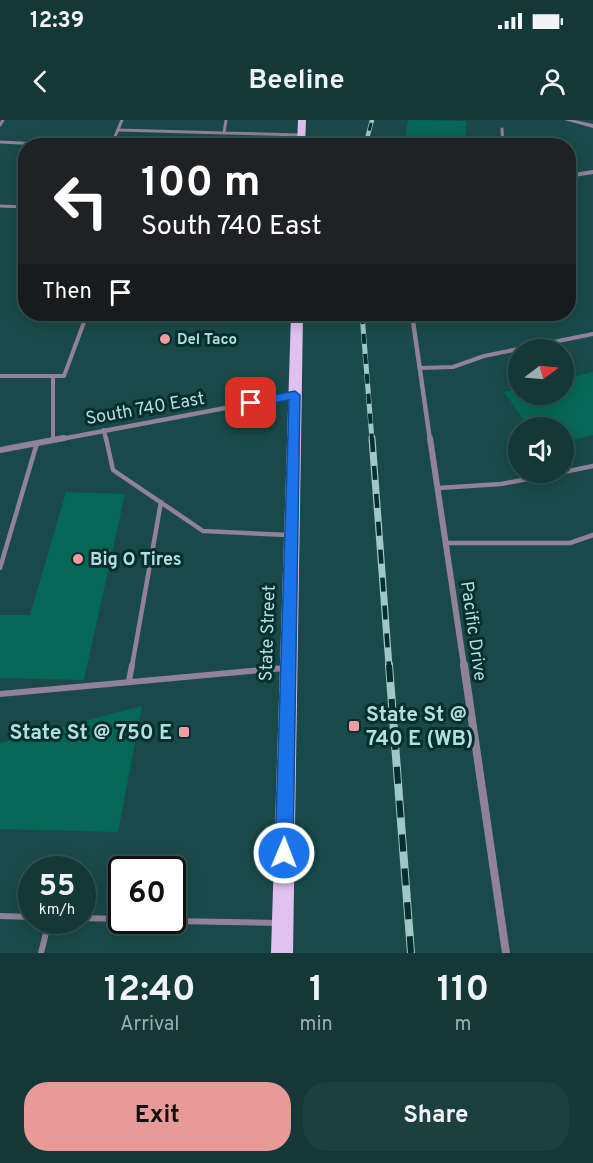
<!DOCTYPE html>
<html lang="en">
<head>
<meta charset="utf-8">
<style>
  :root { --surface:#133837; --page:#1c3f3f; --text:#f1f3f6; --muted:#9dacad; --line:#325252; --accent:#e69b98 }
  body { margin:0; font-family:Overpass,sans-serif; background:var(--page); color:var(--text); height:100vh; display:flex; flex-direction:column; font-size:22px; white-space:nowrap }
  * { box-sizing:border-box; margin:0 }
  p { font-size:20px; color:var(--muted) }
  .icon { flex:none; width:33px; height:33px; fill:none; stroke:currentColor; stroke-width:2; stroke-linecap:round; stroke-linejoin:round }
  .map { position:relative; height:833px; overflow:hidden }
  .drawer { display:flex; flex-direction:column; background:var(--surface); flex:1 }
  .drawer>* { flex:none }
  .guide { position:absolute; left:18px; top:18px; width:558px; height:183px; border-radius:24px; box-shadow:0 3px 15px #0003,0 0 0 2px var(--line); background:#202124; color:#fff; overflow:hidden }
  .needle { width:39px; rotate:74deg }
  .tools { position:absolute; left:508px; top:219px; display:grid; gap:12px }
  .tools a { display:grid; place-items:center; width:66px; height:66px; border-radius:50%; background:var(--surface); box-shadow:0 3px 15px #0003,0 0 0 2px var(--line); font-size:30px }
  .speed { position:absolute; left:18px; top:736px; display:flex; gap:12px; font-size:30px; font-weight:700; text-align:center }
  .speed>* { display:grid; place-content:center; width:78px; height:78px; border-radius:50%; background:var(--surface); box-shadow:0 3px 15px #0003,0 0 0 2px var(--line); line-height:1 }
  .speed small { font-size:15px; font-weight:400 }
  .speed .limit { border:3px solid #111; border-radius:9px; background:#fff; color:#111 }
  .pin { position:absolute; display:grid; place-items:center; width:51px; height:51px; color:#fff; margin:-26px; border-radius:12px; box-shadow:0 3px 9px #0006 }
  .me { position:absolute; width:66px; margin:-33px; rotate:1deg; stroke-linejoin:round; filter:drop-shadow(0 0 4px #0008) }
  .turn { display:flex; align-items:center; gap:21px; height:126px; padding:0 24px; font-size:27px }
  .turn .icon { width:78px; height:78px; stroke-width:2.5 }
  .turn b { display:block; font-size:42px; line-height:51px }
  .then { display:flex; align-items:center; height:57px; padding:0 24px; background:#0003; gap:12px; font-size:22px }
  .eta { display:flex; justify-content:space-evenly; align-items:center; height:102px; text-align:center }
  .eta b { font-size:36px; font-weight:700; line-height:42px }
  .primary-button { display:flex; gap:12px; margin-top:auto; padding:12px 24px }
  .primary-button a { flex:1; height:69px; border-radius:24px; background:var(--accent); color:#111; font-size:24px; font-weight:700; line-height:69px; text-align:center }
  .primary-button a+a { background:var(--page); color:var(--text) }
  .status { display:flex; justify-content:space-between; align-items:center; height:42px; padding:0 30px; background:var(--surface); direction:ltr }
  .status svg { height:16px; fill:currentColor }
  header { display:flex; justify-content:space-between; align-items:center; height:78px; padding:0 24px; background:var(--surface); font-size:27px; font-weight:700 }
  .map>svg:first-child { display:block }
</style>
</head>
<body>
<div class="status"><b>12:39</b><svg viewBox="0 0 49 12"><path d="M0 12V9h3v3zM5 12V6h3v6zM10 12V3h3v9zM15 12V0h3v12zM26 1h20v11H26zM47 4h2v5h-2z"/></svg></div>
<header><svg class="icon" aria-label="back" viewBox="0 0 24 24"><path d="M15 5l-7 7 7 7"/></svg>Beeline<svg class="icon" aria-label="person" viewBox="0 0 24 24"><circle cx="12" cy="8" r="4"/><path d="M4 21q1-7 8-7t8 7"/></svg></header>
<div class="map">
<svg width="593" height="833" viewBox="0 0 593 833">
  <rect width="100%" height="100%" fill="#194a49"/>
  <g fill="#056856">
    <polygon points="408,0 466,1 465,26 404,26"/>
    <polygon points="593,252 593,315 564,322 564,308 530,308 504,272 519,269 519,274 564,274 564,259"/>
    <polygon points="66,372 125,374 84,560 0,558 0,495 30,495"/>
    <polygon points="142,586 118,712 0,709 0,623"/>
  </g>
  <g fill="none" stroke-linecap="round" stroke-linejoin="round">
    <g stroke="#918199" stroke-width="3">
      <polyline points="226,0 224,13 302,15"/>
      <polyline points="0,5 3,0"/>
      <polyline points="502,9 503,26"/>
      <polyline points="118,10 224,13"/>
      <polyline points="0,22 83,26"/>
      <polyline points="111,26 122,0"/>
      <polyline points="0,86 26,87"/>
    </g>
    <g stroke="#918199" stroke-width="4">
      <polyline points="420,248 453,247 484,236 593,214"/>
      <polyline points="0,256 64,256 87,194"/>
      <polyline points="53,256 53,320"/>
      <polyline points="104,310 106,320"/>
    </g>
    <g stroke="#918199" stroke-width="4.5">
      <polyline points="106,318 113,350 203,411 288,415"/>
      <polyline points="564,352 593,346"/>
      <polyline points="438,368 501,364 564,352"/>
      <polyline points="446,423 570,423 593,415"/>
      <polyline points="0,448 37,323"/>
      <polyline points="132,546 161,382"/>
    </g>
    <g stroke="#918199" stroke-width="6">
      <polyline points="129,561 132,545"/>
      <polyline points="0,574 284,548"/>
      <polyline points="0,796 32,797"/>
      <polyline points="82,798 122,799"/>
      <polyline points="172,801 277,803"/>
      <polyline points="41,833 49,801"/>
    </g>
    <polyline stroke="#918199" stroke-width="4" points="568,56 593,52"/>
    <g stroke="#918199" stroke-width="4.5">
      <polyline points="412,194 430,320"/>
      <polyline points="56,320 294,275"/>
    </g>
    <g stroke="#918199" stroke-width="6">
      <polyline points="430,318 464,546"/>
      <polyline points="0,330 64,318"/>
    </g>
    <polyline stroke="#918199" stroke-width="8" points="464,545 506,833"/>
    <polygon fill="#918199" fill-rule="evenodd" points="564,0 575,0 593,4 593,8"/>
    <g fill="#e0c0ef" fill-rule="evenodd">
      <polygon points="298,0 306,0 305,26 297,26"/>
      <polygon points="291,194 303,194 293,833 271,833"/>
    </g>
    <defs>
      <polyline id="rail-far3" points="365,26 372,0"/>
      <polyline id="rail-far2" points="362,194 372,320"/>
      <polyline id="rail-far1" points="372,318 389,546"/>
      <polyline id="rail" points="389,545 411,833"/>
    </defs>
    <use href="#rail-far3" stroke="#9ec8c7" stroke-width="4.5"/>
    <use href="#rail-far2" stroke="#9ec8c7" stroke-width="5"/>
    <use href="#rail-far1" stroke="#9ec8c7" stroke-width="7"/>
    <use href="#rail" stroke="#9ec8c7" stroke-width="8"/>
    <use href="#rail-far3" stroke="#052e2e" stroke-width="3" stroke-dasharray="8" stroke-linecap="butt"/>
    <use href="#rail-far2" stroke="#052e2e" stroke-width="4" stroke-dasharray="10" stroke-linecap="butt"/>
    <use href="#rail-far1" stroke="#052e2e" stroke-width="4.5" stroke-dasharray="14" stroke-linecap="butt"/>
    <use href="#rail" stroke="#052e2e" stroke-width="6" stroke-dasharray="17" stroke-linecap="butt"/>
  </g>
  <polygon fill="#1a73e8" stroke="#114b97" stroke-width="1.5" points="295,271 300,275 293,733 290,740 284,742 277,740 275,733 289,280 251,287 245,283 251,279"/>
  <g fill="#f49aa1" stroke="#052e2e" stroke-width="2">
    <circle cx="165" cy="219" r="6"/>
    <circle cx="78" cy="439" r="6"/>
    <rect x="348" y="600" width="12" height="12" rx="3"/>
    <rect x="178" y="606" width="12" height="12" rx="3"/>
  </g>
  <g text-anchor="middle" stroke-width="6" stroke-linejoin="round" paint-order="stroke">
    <g font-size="15" font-weight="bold" fill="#b4dddc" stroke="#052e2e" text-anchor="start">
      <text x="177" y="224">Del Taco</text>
    </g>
    <g font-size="18" fill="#b4dddc" stroke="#052e2e">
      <text transform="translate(145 288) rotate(-10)" y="6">South 740 East</text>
      <text transform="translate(474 511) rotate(82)" y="6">Pacific Drive</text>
      <text transform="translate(267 513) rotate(-88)" y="6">State Street</text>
    </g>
    <g font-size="18" font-weight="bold" fill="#b4dddc" stroke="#052e2e" text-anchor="start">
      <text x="90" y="445">Big O Tires</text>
    </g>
    <g font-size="21" font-weight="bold" fill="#b4dddc" stroke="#052e2e" text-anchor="start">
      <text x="366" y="601">State St @<tspan x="366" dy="24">740 E (WB)</tspan></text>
      <text x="172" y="619" text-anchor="end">State St @ 750 E</text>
    </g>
  </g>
</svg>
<div class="tools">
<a><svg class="needle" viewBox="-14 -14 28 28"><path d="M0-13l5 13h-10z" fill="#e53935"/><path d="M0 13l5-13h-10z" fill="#9dacad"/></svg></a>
<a><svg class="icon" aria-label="sound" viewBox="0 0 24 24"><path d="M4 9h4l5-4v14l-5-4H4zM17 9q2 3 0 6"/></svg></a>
</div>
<div class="speed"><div>55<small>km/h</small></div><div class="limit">60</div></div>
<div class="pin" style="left:251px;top:283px;background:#d93025"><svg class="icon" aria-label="arrive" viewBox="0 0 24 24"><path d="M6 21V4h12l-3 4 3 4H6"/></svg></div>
<svg class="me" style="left:284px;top:733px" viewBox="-20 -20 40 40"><circle r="17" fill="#1a73e8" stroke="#fff" stroke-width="3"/><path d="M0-11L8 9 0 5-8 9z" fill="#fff"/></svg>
<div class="guide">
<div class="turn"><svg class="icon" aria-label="left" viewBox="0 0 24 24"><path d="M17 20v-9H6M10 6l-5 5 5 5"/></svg><div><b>100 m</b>South 740 East</div></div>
<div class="then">Then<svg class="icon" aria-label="arrive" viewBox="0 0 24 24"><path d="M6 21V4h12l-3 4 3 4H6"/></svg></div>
</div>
</div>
<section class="drawer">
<div class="eta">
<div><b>12:40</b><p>Arrival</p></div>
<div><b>1</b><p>min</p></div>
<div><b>110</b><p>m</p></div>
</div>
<div class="primary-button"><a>Exit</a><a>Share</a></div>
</section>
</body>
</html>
